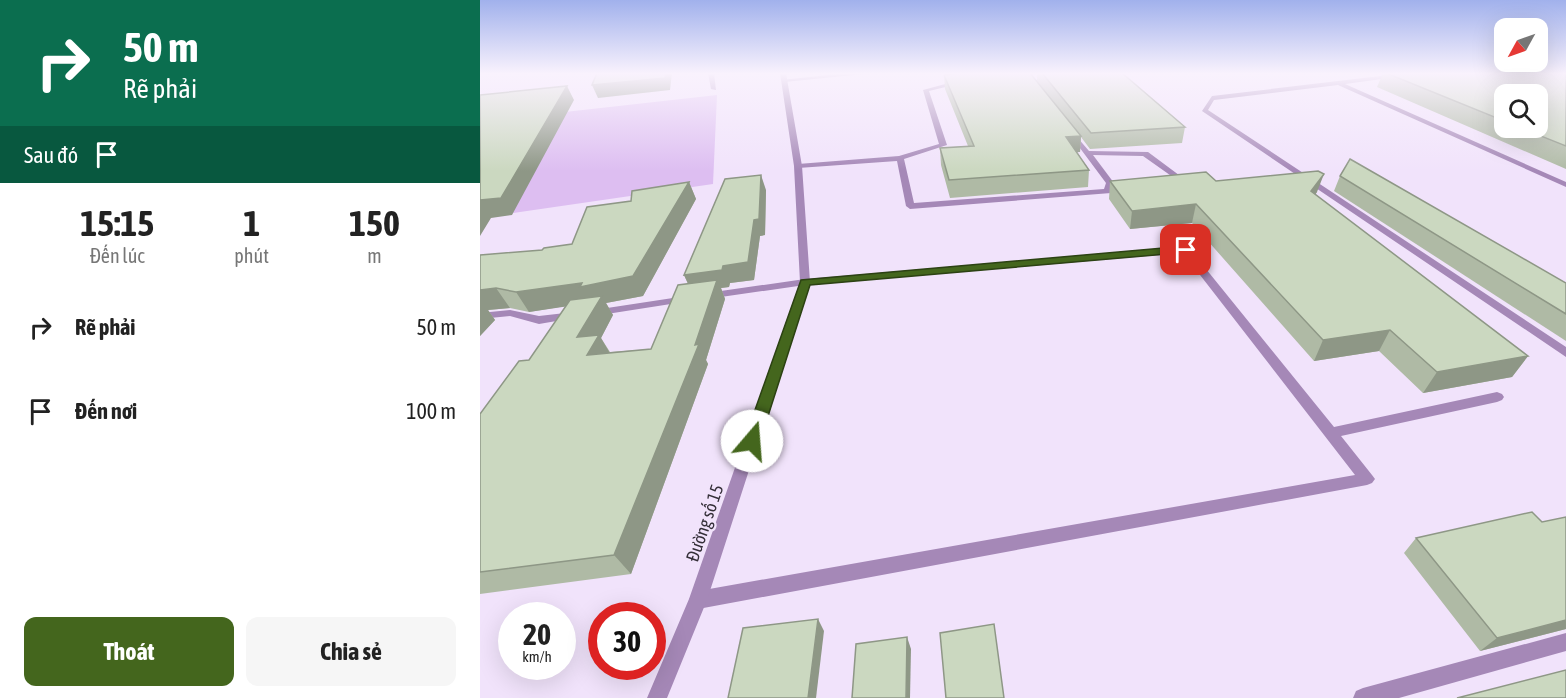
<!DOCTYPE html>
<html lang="vi">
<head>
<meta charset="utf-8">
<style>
  :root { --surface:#fff; --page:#f6f6f6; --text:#222; --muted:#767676; --accent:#44661d }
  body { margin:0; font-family:"Asap Condensed",sans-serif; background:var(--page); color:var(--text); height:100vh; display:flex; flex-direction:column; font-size:22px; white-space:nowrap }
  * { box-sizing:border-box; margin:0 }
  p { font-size:20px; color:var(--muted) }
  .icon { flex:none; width:33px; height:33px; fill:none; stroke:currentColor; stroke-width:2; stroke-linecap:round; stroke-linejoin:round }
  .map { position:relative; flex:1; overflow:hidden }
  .details { display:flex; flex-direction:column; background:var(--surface); width:480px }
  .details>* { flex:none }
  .hud { background:#0b6e4f; color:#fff; overflow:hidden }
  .needle { width:39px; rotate:230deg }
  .controls { position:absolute; left:1014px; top:18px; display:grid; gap:12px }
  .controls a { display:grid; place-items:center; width:54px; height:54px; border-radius:12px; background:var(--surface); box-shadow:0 6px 24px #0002; font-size:30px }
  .speed { position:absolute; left:18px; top:602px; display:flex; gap:12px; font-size:30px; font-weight:700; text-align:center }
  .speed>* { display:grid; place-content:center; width:78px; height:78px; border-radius:50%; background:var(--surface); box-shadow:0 6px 24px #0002; line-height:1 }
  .speed small { font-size:15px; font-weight:400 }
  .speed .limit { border:9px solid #d22; background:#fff; color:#111 }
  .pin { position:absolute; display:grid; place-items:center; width:51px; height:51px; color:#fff; margin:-26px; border-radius:12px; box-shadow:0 3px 9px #0006 }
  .me { position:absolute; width:66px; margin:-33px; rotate:18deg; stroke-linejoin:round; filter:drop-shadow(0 0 4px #0008) }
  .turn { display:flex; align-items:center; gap:21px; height:126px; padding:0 24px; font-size:27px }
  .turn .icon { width:78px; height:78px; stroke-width:2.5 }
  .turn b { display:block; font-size:42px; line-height:51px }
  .then { display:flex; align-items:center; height:57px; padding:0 24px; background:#0003; gap:12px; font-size:22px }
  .eta { display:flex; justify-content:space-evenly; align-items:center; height:102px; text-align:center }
  .eta b { font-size:36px; font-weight:700; line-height:42px }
  .button { display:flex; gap:12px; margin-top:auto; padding:12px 24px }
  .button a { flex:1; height:69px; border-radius:12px; background:var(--accent); color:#fff; font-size:24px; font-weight:700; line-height:69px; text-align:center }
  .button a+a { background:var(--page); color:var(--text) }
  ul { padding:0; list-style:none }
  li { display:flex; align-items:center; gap:18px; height:84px; padding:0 24px }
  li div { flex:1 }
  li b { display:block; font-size:22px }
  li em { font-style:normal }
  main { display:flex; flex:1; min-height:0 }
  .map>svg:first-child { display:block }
</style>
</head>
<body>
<main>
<section class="details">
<div class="hud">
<div class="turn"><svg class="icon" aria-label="right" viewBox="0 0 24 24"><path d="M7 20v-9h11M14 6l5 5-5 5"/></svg><div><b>50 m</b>Rẽ phải</div></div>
<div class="then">Sau đó<svg class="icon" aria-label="arrive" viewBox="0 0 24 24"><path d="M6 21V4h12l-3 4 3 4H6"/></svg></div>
</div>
<div class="eta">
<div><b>15:15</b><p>Đến lúc</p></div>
<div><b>1</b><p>phút</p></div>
<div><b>150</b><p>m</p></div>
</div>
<ul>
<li><svg class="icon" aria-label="right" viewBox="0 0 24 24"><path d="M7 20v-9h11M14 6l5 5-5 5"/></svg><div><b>Rẽ phải</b></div><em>50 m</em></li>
<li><svg class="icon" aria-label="arrive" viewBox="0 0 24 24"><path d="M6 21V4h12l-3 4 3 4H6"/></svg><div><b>Đến nơi</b></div><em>100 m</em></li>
</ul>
<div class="button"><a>Thoát</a><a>Chia sẻ</a></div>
</section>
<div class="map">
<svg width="1086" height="698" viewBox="0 0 1086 698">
  <rect width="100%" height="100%" fill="#f1e3fb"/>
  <polygon fill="#ddbef1" points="237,95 233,184 12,216 76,113"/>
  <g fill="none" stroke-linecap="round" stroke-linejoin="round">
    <g fill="#a588b7" fill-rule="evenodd">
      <polygon points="228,73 234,73 236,90 231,89"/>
      <polygon points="367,73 394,73 304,82 301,80"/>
      <polygon points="926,73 946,73 865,84 1086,182 1086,187 858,85 734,100 728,110 1086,347 1086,357 722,111 732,96"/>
      <polygon points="480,80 482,83 449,91 467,145 424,159 434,203 624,189 626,183 588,132 591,130 609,151 668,152 707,181 700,185 694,185 693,183 697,180 663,156 613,155 634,183 631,193 430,209 426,206 417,161 318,168 314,166 318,164 419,156 459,144 443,90"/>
      <polygon points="706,247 709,248 854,427 1017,392 1022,394 1024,397 1022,400 1017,402 861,436 892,475 895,479 892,483 887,485 218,609 212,606 209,600 212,594 218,591 875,475 703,253 325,285 227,299 222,296 227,293 325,279"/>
      <polygon points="206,296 211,299 210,301 114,316 108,313 114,310"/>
      <polygon points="30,310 59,316 94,312 100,315 94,318 59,324 30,316 0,319 0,313"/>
      <polygon points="1086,633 1086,651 919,698 873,698 876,691 883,688"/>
    </g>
    <polygon fill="#a588b7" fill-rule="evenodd" points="300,73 306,73 322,166 330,282 227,600 187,698 167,698 209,599 320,282 314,166"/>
  </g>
  <g fill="#afbaa5" fill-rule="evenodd">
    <polygon points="557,73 642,73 705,127 702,143 610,149 601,137 600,152 597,152 609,170 608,187 470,198 461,165 460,148 488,146 465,89 464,75 579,109 557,81"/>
    <path d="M 903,73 L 1086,73 L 1086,169 L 897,87 ZM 1024,94 L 1058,128 L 1024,128 Z"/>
    <polygon points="860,176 1086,283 1086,341 854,191"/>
    <polygon points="630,181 736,181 837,192 835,195 1048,356 1032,377 943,393 899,351 834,361 712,223 650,229 629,199"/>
    <polygon points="209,182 216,199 163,296 126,303 133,315 121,338 130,352 171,349 208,284 204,275 286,190 285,235 280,236 274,280 250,283 249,287 241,288 245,299 226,360 228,364 151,574 0,594 0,414 49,360 86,306 49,312 30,308 8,310 15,320 0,336 0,255 62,250 92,244 151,201"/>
    <polygon points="1086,517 1086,629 1000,651 924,553 936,538 1062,522"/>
  </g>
  <g fill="#8e9786">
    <polygon points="186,73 192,73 190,90 118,98 112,85"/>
    <polygon points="87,86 94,100 32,215 11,218 0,236 0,200"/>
    <polygon points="601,136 600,152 585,153 586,137"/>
    <polygon points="844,174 837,192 824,210 831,191"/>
    <polygon points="281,175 286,190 285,235 280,236 274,280 250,283 249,287 241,288 245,299 226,360 228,364 151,574 134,555 215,345 212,292 204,275"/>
    <polygon points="209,182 216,199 163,296 126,303 133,315 121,338 131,355 120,375 97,337 109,303 49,312 36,292"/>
    <polygon points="716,204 712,223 650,229 652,211"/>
    <polygon points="16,288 30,308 8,310 15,320 0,336 0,290"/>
    <polygon points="910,330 899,351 834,361 843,340"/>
    <polygon points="1048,356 1032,377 943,393 957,372"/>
    <polygon points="338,619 344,631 336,698 328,698"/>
    <polygon points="1086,620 1086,629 1000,651 1017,638"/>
    <polygon points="427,637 431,649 430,698 426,698"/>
  </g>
  <g fill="#cbd8c0" stroke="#8e9786" stroke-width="1.5">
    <polygon points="117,73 186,73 185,78 112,85"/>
    <polygon points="482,73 550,73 601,136 586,137 609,170 469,180 460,148 494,146 464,75"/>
    <polygon points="562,73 642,73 705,127 611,133"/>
    <polygon points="906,73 1086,73 1086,146 1041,128 1058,128 1058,94 1024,94 1024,121"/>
    <polygon points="87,86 21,198 0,200 0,95"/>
    <polygon points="870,159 1086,283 1086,314 860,176"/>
    <polygon points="838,171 844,174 831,191 1048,356 957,372 910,330 843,340 716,204 652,211 630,181 726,172 736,181"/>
    <polygon points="281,175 279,219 274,220 268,262 243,266 242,270 204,275 245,179"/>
    <polygon points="209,182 153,276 100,287 102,283 36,292 16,288 0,290 0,255 62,250 64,248 92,244 107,207 151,201 152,191"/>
    <polygon points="237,280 215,345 219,344 134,555 0,572 0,414 39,361 49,360 90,300 122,296 97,337 119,335 107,355 171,349 198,285"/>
    <polygon points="1052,512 1062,522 1086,517 1086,620 1017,638 936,538"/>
    <polygon points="338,619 328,698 248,698 263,628"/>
    <polygon points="514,624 524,698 466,698 460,633"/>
    <polygon points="427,637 426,698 372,698 376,644"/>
    <polygon points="1086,670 1086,698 977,698"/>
  </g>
  <linearGradient id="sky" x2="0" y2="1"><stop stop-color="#a1b1ec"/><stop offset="0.43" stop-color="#f9f2fd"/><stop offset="1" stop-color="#f9f2fd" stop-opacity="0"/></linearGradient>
  <rect width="1086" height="171" fill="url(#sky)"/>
  <polygon fill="#44661d" stroke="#2c4213" stroke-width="1.5" points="706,246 711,250 710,252 330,285 280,441 272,448 264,441 321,280"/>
  <g text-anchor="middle" stroke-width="4.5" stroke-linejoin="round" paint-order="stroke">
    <g font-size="18" fill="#342f38" stroke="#f1e3fb">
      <text transform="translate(225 523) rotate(-71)" y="6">Đường số 15</text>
    </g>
  </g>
</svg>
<div class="controls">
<a><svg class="needle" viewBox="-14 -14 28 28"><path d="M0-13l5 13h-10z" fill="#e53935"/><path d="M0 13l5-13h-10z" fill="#767676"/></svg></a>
<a><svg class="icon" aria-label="search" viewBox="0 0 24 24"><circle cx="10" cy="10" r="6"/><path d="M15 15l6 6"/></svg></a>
</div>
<div class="speed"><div>20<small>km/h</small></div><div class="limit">30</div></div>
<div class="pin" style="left:706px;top:250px;background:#d93025"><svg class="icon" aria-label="arrive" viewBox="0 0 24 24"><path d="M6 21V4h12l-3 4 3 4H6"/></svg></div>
<svg class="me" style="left:272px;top:441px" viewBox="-20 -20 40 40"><circle r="19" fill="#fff"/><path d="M0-13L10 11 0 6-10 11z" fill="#44661d"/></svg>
</div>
</main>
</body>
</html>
